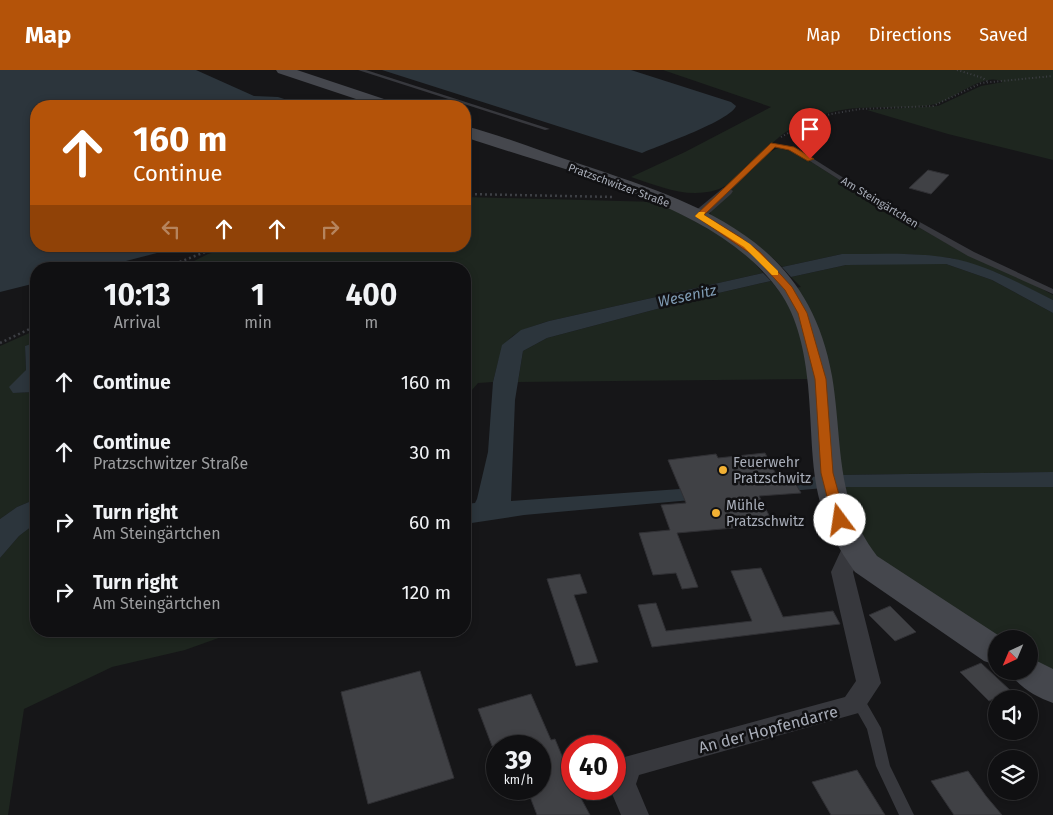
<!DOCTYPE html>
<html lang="en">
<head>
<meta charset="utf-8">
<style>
  :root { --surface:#101012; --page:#1e1e20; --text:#f1f3f6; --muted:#9c9d9f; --line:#303032; --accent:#b45309 }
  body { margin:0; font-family:"Fira Sans",sans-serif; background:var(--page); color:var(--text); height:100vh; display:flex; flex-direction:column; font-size:19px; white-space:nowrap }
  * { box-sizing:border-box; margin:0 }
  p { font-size:16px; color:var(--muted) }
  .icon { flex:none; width:28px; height:28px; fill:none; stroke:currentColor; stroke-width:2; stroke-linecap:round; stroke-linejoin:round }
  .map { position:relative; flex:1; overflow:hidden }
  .details { position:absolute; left:30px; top:192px; width:441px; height:375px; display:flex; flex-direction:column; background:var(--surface); border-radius:20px; box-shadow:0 2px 8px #0003,0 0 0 1px var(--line) }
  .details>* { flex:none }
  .guide { position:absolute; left:30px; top:30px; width:441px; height:152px; border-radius:20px; box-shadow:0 2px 8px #0003,0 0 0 1px var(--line); background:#b45309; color:#fff; overflow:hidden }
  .needle { width:32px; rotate:224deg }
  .tools { position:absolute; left:988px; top:560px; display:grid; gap:10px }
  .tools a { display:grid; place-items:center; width:50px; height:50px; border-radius:50%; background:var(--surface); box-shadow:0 2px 8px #0003,0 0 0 1px var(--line); font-size:25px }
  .speed { position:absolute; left:486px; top:665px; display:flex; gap:10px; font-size:25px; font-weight:700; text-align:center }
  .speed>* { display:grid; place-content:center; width:65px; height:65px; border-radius:50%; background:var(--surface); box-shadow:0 2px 8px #0003,0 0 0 1px var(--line); line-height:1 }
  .speed small { font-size:12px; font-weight:400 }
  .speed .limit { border:8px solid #d22; background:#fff; color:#111 }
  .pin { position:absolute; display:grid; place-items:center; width:42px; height:42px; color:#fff; margin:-51px -21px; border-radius:50% 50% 50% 0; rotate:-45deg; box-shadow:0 0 5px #0007 }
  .pin .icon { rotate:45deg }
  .me { position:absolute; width:55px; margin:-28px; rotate:346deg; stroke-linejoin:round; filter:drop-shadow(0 0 4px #0008) }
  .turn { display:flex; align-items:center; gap:18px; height:105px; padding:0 20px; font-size:22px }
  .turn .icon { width:65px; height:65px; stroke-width:2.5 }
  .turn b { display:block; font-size:35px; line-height:42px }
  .lanes { display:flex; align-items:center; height:48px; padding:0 20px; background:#0003; justify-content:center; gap:25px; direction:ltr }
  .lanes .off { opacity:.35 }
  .eta { display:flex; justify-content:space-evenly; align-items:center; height:85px; text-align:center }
  .eta b { font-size:30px; font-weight:700; line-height:35px }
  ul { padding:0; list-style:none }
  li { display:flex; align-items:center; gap:15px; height:70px; padding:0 20px }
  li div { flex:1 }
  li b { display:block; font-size:19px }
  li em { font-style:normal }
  header { display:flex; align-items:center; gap:30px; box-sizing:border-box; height:70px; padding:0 25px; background:var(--accent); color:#fff }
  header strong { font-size:24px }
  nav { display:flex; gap:28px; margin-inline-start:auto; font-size:18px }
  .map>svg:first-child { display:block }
</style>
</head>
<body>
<header>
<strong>Map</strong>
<nav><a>Map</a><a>Directions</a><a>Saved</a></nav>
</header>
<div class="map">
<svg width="1053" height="745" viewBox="0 0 1053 745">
  <rect width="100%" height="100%" fill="#161618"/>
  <g fill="#1e261f">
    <path d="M 663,0 L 1053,0 L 1053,90 L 948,64 L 867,40 L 938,36 L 981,16 L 1003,12 C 985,1 954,29 936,34 C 911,40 883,36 857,38 C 832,40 810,47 789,60 C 764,75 743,112 716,120 C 686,129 659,116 631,107 L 685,82 L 771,37 Z"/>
    <path d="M 778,78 L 797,83 L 886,139 L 968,185 L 1022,208 L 1053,225 L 1053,230 L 995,202 L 951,188 L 907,184 L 842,184 L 782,197 L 774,189 L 710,146 L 711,141 C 728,126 759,85 778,78 Z"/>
    <path d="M 465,127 L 659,132 L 740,176 L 763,203 L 549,251 C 504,265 504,268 493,312 L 478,313 L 465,328 L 465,199 L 178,199 L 208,184 L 238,176 L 465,176 Z"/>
    <polygon points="914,193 946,194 992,210 1053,243 1053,402 836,405 820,271 810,242 796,218 801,217 791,207 846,195"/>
    <polygon points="771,211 796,242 809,309 518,312 523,281 547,268 710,225"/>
    <polygon points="36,260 36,272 25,276 26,300 13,323 36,322 36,429 17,437 0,449 0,276"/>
    <polygon points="884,415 1053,417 1053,611 1029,595 1029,569 996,569 996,574 899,512 855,465 840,417"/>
    <polygon points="36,453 36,561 238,561 185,580 112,597 24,639 8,745 0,745 0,488 19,466"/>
  </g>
  <g fill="#2c353c">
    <polygon points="0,0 196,0 254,26 278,27 306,36 36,36 36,176 184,176 95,199 36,199 36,213 0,222"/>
    <path d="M 382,0 L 631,0 L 731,32 L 736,36 C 730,51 660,75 642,83 Z"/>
    <path d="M 842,184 C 878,184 915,182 950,188 C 986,194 1020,214 1053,230 L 1053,243 L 992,210 L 946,194 L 846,195 L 791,207 L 782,197 Z"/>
    <polygon points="763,203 771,211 710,225 547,268 523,281 515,330 511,431 680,419 821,406 824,418 524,445 465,454 465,434 475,433 477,429 488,382 493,312 502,275 521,260 549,251"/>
    <polygon points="36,272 36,322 13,323 9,317 26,300 25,276"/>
    <polygon points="1053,402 1053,417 840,417 836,405"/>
    <polygon points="36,429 36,453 19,466 0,488 0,449 17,437"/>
  </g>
  <g fill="#404145" stroke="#303034">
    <polygon points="928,100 949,105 931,124 909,118"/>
    <polygon points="765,383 779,410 793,409 801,423 759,426 772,451 743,454 745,457 677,463 698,517 682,519 676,503 653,505 639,463 670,460 661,435 686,433 668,390 716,384 718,388"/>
    <polygon points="761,498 783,547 833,541 840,554 652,577 638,535 656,533 666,561 752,551 731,501"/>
    <polygon points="580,504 587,523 574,525 598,592 576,596 547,509"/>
    <polygon points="890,536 916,562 895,571 869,545"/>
    <polygon points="981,593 1011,621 989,631 960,602"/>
    <polygon points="420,601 454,708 368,734 341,622"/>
    <polygon points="531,624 551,670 555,669 565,693 572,691 572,719 576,719 590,745 537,745 527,719 540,719 540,676 492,676 478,639"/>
    <polygon points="857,700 885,745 831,745 812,712"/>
    <polygon points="968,701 986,726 1002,745 954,745 931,711"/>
  </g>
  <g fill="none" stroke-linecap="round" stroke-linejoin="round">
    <g stroke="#3d3f44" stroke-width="2" stroke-dasharray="1 2.5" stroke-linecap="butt">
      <polyline points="957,0 983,8 988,12"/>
      <polyline points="781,67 813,49 831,44 860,39 933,36 981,13 1053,6"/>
    </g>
    <g stroke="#3d3f44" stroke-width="2.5" stroke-dasharray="2 3" stroke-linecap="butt">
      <polyline points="465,124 614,127"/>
      <polyline points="161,199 221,176"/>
      <polyline points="0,273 36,256"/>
    </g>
    <g fill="#37383d" fill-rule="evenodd">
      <polygon points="358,0 366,0 550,59 545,60"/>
      <polygon points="773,73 798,79 869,124 974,182 1053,219 1053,224 968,186 865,126 794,81 774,77 729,122 725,122 725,120"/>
      <polygon points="857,624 862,625 881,658 890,696 914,745 899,745 876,696 867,659 850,629 852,625"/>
    </g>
    <g fill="#37383d" fill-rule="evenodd">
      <polygon points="727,117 733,121 731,124 704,148 694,148 692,145 694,142 723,118"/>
      <polygon points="852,472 860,474 863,479 853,502 881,613 862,642 639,705 636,714 649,745 621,745 610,719 615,719 615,700 621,688 845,627 856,611 831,502 844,474"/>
    </g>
    <g fill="#45474d" fill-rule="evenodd">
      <polygon points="276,0 297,0 396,33 399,36 377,36 278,3"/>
      <path d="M 465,56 C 504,66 542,82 580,94 C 697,133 808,167 832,306 C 843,371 834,430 877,486 L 1004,569 L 996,569 L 996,595 L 984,591 L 855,502 C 806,435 815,391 808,315 C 805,284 798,247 779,221 C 718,134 562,101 465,67 Z"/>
      <path d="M 1029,587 L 1053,599 L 1053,633 C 1036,627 1018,617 1009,601 L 1029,601 Z"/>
    </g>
  </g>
  <polygon fill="#b45309" stroke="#753606" points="771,73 794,77 814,89 808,91 789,80 775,77 704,145 740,167 760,182 792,217 807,243 826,309 833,403 846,450 840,454 833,450 821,403 815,309 798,243 785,220 754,186 695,146"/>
  <polygon fill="#f59e0b" points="699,142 705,142 704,145 750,174 778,201 778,205 772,205 744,177 696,147 695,146"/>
  <g fill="#f2b134" stroke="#111113" stroke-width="2">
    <circle cx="723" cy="400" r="5"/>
    <circle cx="716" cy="443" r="5"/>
  </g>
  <g text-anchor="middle" stroke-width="5" stroke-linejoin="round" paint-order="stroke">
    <g font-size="11" fill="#a8adb8" stroke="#111113">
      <text transform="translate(619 115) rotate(20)" y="4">Pratzschwitzer Straße</text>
      <text transform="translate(880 132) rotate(31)" y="4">Am Steingärtchen</text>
    </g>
    <g font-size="14" fill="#a8adb8" stroke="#111113" text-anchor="start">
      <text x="733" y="397">Feuerwehr<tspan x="733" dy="16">Pratzschwitz</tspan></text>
      <text x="726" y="440">Mühle<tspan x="726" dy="16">Pratzschwitz</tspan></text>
    </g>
    <g font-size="15" font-style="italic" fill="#7f9bb3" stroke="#111113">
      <text transform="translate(687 226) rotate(-12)" y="5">Wesenitz</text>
    </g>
    <g font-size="16" fill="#a8adb8" stroke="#111113">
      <text transform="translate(768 659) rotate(-15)" y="6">An der Hopfendarre</text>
    </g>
  </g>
</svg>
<div class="tools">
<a><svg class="needle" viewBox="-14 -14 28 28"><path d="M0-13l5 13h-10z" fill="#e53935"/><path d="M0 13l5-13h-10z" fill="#9c9d9f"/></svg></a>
<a><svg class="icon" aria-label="sound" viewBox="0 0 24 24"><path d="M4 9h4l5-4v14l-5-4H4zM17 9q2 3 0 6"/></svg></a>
<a><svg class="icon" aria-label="layers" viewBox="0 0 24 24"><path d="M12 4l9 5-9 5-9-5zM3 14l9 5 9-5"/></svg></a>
</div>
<div class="speed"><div>39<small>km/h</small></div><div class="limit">40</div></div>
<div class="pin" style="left:810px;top:89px;background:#d93025"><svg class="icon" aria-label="arrive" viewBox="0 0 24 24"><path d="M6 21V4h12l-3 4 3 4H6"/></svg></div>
<svg class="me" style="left:840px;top:450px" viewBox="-20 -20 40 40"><circle r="19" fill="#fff"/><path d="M0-13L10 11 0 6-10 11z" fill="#b45309"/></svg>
<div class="guide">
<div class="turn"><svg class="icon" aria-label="ahead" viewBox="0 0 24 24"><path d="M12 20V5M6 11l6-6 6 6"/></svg><div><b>160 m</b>Continue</div></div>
<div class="lanes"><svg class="icon off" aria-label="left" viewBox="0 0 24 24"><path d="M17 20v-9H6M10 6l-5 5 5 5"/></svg><svg class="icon" aria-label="ahead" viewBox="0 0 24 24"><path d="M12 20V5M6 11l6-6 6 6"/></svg><svg class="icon" aria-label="ahead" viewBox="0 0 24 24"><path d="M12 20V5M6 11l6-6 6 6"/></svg><svg class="icon off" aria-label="right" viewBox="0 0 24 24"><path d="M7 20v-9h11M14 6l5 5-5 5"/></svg></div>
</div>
<section class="details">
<div class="eta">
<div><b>10:13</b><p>Arrival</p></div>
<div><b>1</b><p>min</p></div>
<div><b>400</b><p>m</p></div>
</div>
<ul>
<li><svg class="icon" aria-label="ahead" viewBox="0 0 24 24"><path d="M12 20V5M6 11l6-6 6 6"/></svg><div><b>Continue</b></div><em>160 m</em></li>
<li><svg class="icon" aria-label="ahead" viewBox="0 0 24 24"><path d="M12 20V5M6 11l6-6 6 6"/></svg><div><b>Continue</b><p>Pratzschwitzer Straße</p></div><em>30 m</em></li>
<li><svg class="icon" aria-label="right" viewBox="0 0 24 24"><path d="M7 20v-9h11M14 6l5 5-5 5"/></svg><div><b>Turn right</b><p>Am Steingärtchen</p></div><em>60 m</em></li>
<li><svg class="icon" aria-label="right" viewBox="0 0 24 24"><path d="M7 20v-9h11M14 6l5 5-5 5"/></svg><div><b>Turn right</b><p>Am Steingärtchen</p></div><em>120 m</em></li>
</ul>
</section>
</div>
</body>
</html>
